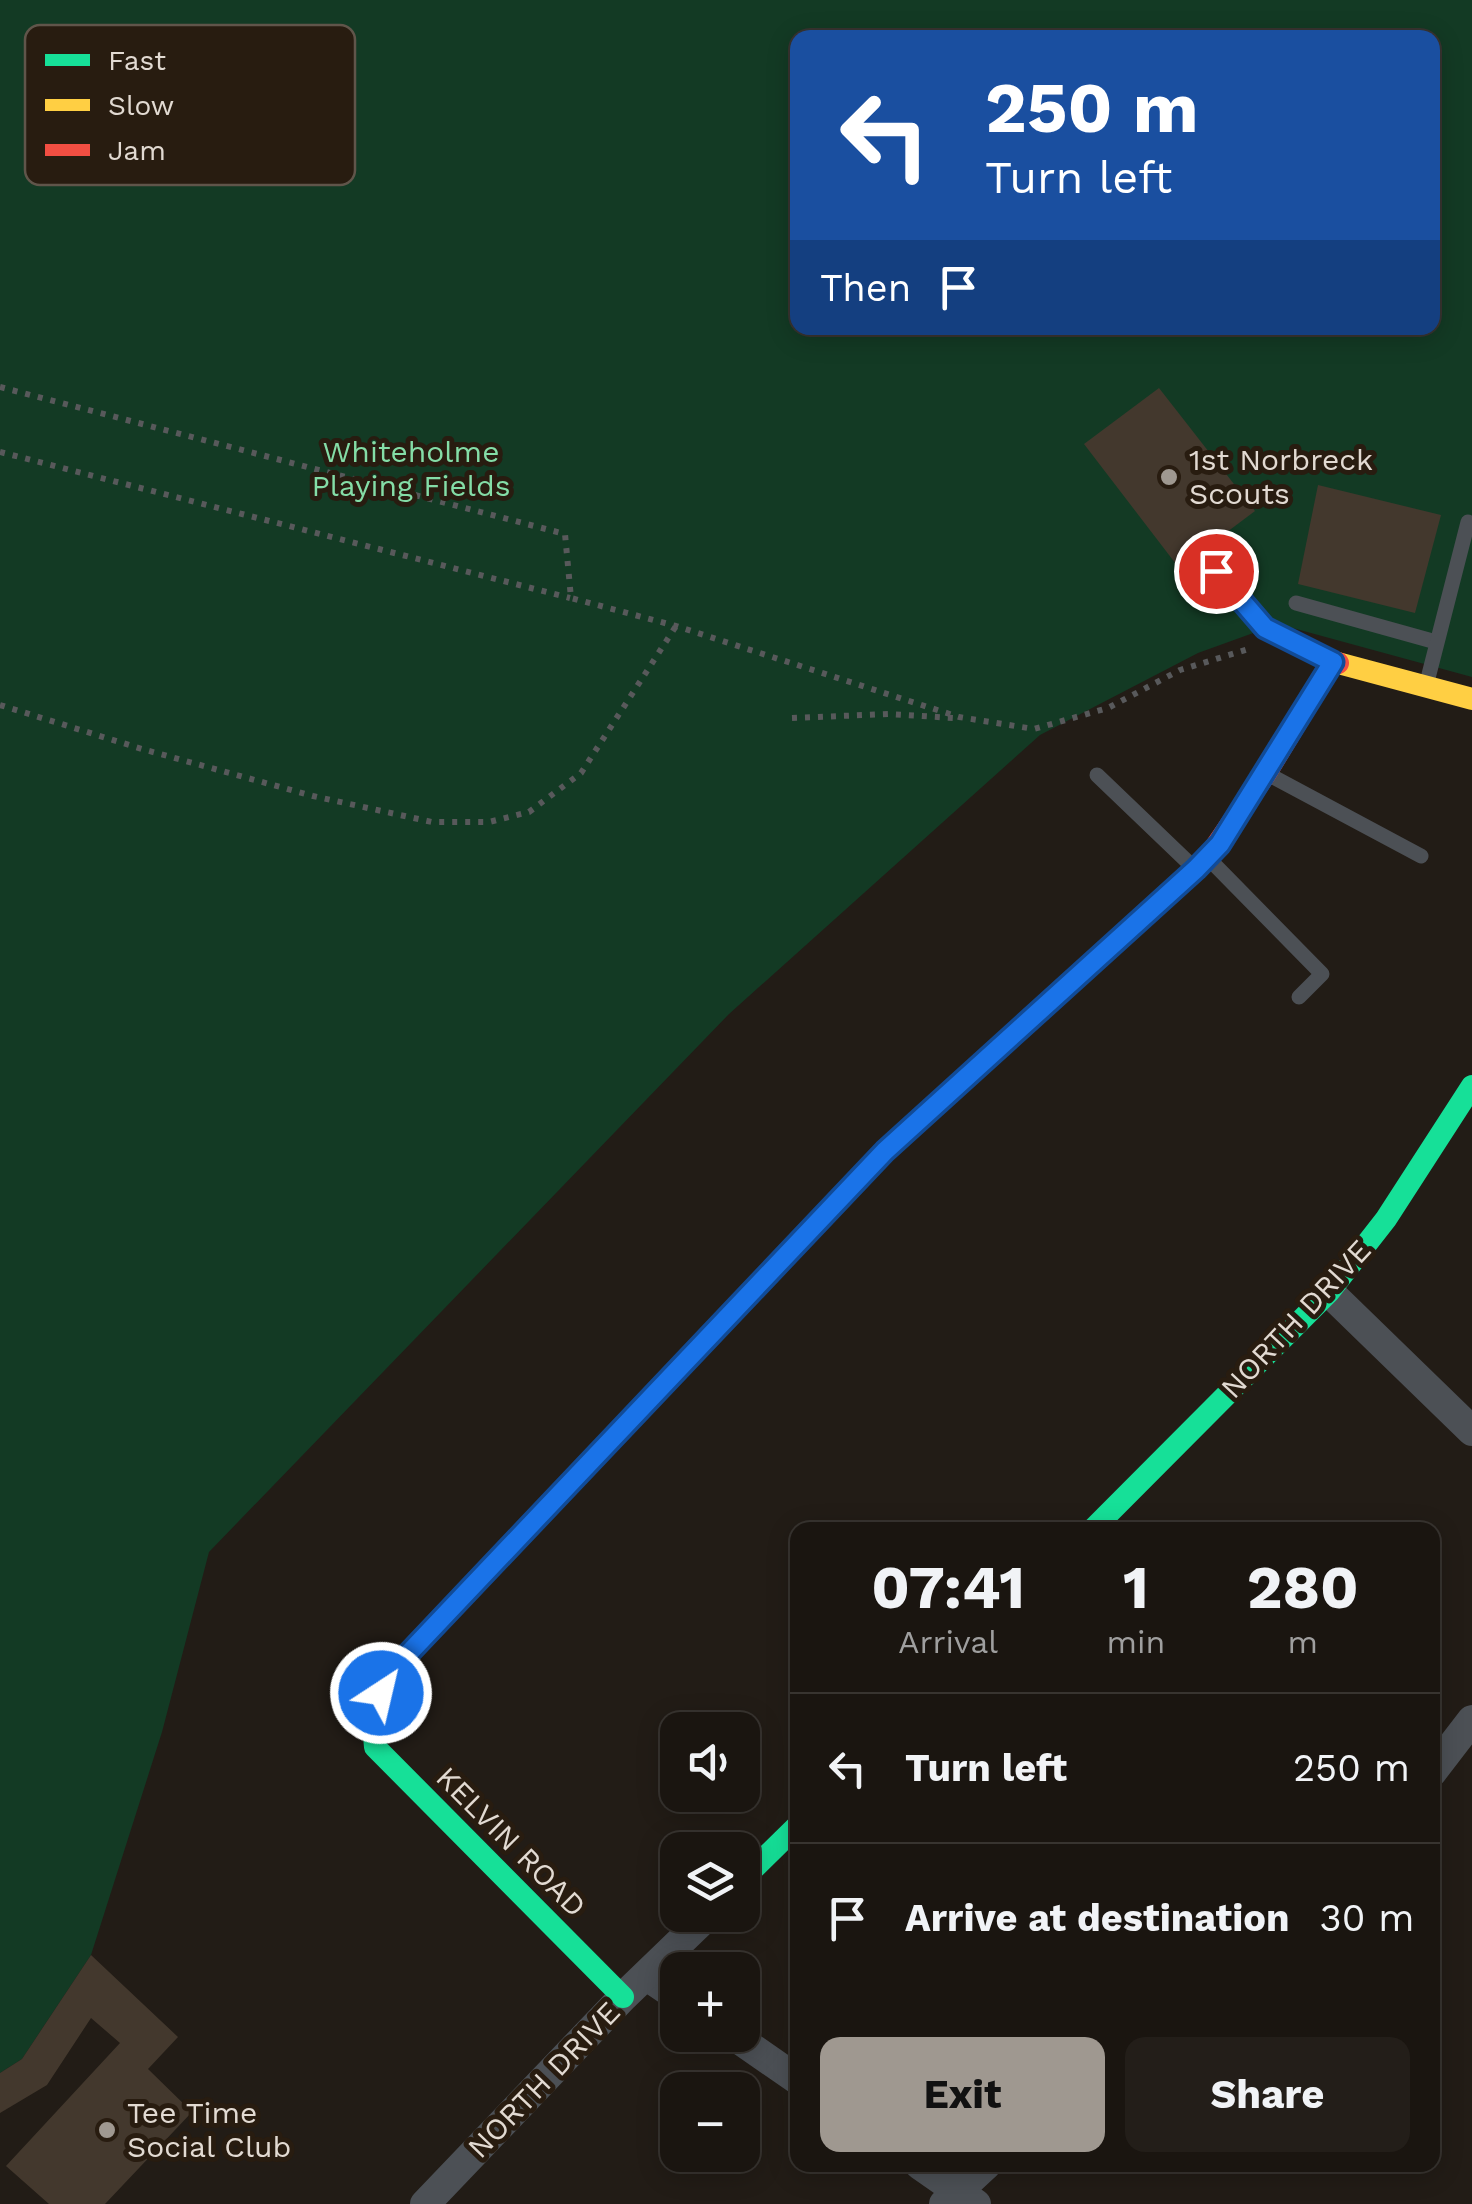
<!DOCTYPE html>
<html lang="en">
<head>
<meta charset="utf-8">
<style>
  :root { --surface:#1a1510; --page:#231e19; --text:#f1f3f6; --muted:#9f9f9f; --line:#383430; --accent:#9f9890 }
  body { margin:0; font-family:"Work Sans",sans-serif; background:var(--page); color:var(--text); height:100vh; display:flex; flex-direction:column; font-size:38px; white-space:nowrap }
  * { box-sizing:border-box; margin:0 }
  p { font-size:32px; color:var(--muted) }
  .icon { flex:none; width:55px; height:55px; fill:none; stroke:currentColor; stroke-width:2; stroke-linecap:round; stroke-linejoin:round }
  .map { position:relative; flex:1; overflow:hidden }
  .drawer { position:absolute; left:790px; top:1522px; width:650px; height:650px; display:flex; flex-direction:column; background:var(--surface); border-radius:20px; box-shadow:0 5px 25px #0003,0 0 0 2px var(--line) }
  .drawer>* { flex:none }
  .banner { position:absolute; left:790px; top:30px; width:650px; height:305px; border-radius:20px; box-shadow:0 5px 25px #0003,0 0 0 2px var(--line); background:#1a4fa0; color:#fff; overflow:hidden }
  .controls { position:absolute; left:660px; top:1712px; display:grid; gap:20px }
  .controls a { display:grid; place-items:center; width:100px; height:100px; border-radius:20px; background:var(--surface); box-shadow:0 5px 25px #0003,0 0 0 2px var(--line); font-size:50px }
  .pin { position:absolute; display:grid; place-items:center; width:85px; height:85px; color:#fff; margin:-42px; border:5px solid #fff; border-radius:50%; box-shadow:0 2px 10px #0007 }
  .me { position:absolute; width:110px; margin:-55px; rotate:35deg; stroke-linejoin:round; filter:drop-shadow(0 0 8px #0008) }
  .turn { display:flex; align-items:center; gap:35px; height:210px; padding:0 30px; font-size:45px }
  .turn .icon { width:130px; height:130px; stroke-width:2.5 }
  .turn b { display:block; font-size:70px; line-height:85px }
  .then { display:flex; align-items:center; height:95px; padding:0 30px; background:#0003; gap:20px; font-size:38px }
  .eta { display:flex; justify-content:space-evenly; align-items:center; height:170px; text-align:center }
  .eta b { font-size:60px; font-weight:700; line-height:70px }
  .primary-button { display:flex; gap:20px; margin-top:auto; padding:20px 30px }
  .primary-button a { flex:1; height:115px; border-radius:20px; background:var(--accent); color:#111; font-size:40px; font-weight:700; line-height:115px; text-align:center }
  .primary-button a+a { background:var(--page); color:var(--text) }
  ul { padding:0; list-style:none }
  li { display:flex; align-items:center; gap:30px; height:150px; padding:0 30px; border-top:2px solid var(--line) }
  li div { flex:1 }
  li b { display:block; font-size:38px }
  li em { font-style:normal }
  .map>svg:first-child { display:block }
</style>
</head>
<body>
<div class="map">
<svg width="1472" height="2204" viewBox="0 0 1472 2204">
  <rect width="100%" height="100%" fill="#221c16"/>
  <path fill="#133a24" fill-rule="evenodd" d="M 0,0 L 1472,0 L 1472,677 L 1278,624 L 1198,653 L 1040,735 L 729,1014 L 209,1552 L 162,1732 L 91,1955 L 22,2059 L 0,2073 ZM 798,38 L 1432,38 L 1432,328 L 798,328 Z"/>
  <g fill="#43382d">
    <polygon points="1159,388 1255,511 1179,568 1084,444"/>
    <polygon points="1318,485 1441,515 1415,613 1298,584"/>
    <polygon points="91,1955 178,2037 148,2069 192,2112 105,2204 49,2204 6,2166 120,2043 91,2018 47,2085 0,2113 0,2073 22,2059"/>
  </g>
  <g fill="none" stroke-linecap="round" stroke-linejoin="round">
    <g stroke="#58595b" stroke-width="6" stroke-dasharray="5 8" stroke-linecap="butt">
      <polyline points="0,387 565,534 571,598 676,626 959,717 1034,729 1108,708 1180,670 1252,648"/>
      <polyline points="0,452 570,598"/>
      <polyline points="0,705 142,749 313,796 432,822 489,822 529,812 581,773 676,626"/>
      <polyline points="792,718 889,714 953,718"/>
    </g>
    <g stroke="#4c5055" stroke-width="15">
      <polyline points="1216,571 1265,629 1333,662"/>
      <polyline points="1296,603 1436,642"/>
      <polyline points="1426,686 1468,522"/>
      <polyline points="1266,773 1421,856"/>
      <polyline points="1097,775 1193,867"/>
      <polyline points="1208,858 1322,974 1299,997"/>
    </g>
    <g stroke="#4c5055" stroke-width="30">
      <polyline points="1329,1292 1472,1431"/>
      <polyline points="1432,1772 1472,1720"/>
      <polyline points="647,1976 678,1997"/>
      <polyline points="733,2035 798,2080"/>
      <polyline points="920,2165 976,2204"/>
      <polyline points="425,2204 623,1997 708,1915"/>
      <polyline points="944,2204 986,2165"/>
    </g>
    <g stroke="#16e098" stroke-width="22">
      <polyline points="540,1514 389,1673 372,1713 375,1747 623,1997"/>
      <polyline points="1092,1530 1329,1292 1386,1219 1472,1086"/>
      <polyline points="742,1880 798,1825"/>
    </g>
    <g stroke="#ffcf43" stroke-width="22">
      <polyline points="1338,663 1472,699"/>
      <polyline points="540,1514 885,1151 1154,907"/>
    </g>
    <polyline stroke="#f24e42" stroke-width="22" points="1154,907 1208,858 1266,773 1333,662 1338,663"/>
  </g>
  <g fill="none" stroke-linecap="round" stroke-linejoin="round">
    <defs>
      <polyline id="route" points="381,1693 390,1673 885,1151 1196,869 1220,844 1333,662 1265,628 1216,571"/>
    </defs>
    <use href="#route" stroke="#114b97" stroke-width="25"/>
    <use href="#route" stroke="#1a73e8" stroke-width="18"/>
  </g>
  <g fill="#9f9890" stroke="#281c10" stroke-width="4">
    <circle cx="1169" cy="477" r="10"/>
    <circle cx="107" cy="2130" r="10"/>
  </g>
  <g text-anchor="middle" stroke-width="10" stroke-linejoin="round" paint-order="stroke">
    <g font-size="30" fill="#84dda7" stroke="#281c10">
      <text x="411" y="462">Whiteholme<tspan x="411" dy="34">Playing Fields</tspan></text>
    </g>
    <g font-size="30" fill="#e2dad2" stroke="#281c10" text-anchor="start">
      <text x="1189" y="470">1st Norbreck<tspan x="1189" dy="34">Scouts</tspan></text>
      <text x="127" y="2123">Tee Time<tspan x="127" dy="34">Social Club</tspan></text>
    </g>
    <g font-size="30" fill="#e2dad2" stroke="#281c10">
      <text transform="translate(1296 1319) rotate(-47)" y="10">NORTH DRIVE</text>
      <text transform="translate(511 1842) rotate(45)" y="10">KELVIN ROAD</text>
      <text transform="translate(544 2080) rotate(-46)" y="10">NORTH DRIVE</text>
    </g>
  </g>
  <rect x="25" y="25" width="330" height="160" rx="15" fill="#281c10" stroke="#60554a" stroke-width="2.5"/>
  <rect x="45" y="54" width="45" height="12" fill="#16e098"/>
  <rect x="45" y="99" width="45" height="12" fill="#ffcf43"/>
  <rect x="45" y="144" width="45" height="12" fill="#f24e42"/>
  <g font-size="28" fill="#e2dad2">
    <text x="108" y="70">Fast</text>
    <text x="108" y="115">Slow</text>
    <text x="108" y="160">Jam</text>
  </g>
</svg>
<div class="controls">
<a><svg class="icon" aria-label="sound" viewBox="0 0 24 24"><path d="M4 9h4l5-4v14l-5-4H4zM17 9q2 3 0 6"/></svg></a>
<a><svg class="icon" aria-label="layers" viewBox="0 0 24 24"><path d="M12 4l9 5-9 5-9-5zM3 14l9 5 9-5"/></svg></a>
<a>+</a>
<a>−</a>
</div>
<div class="pin" style="left:1216px;top:571px;background:#d93025"><svg class="icon" aria-label="arrive" viewBox="0 0 24 24"><path d="M6 21V4h12l-3 4 3 4H6"/></svg></div>
<svg class="me" style="left:381px;top:1693px" viewBox="-20 -20 40 40"><circle r="17" fill="#1a73e8" stroke="#fff" stroke-width="3"/><path d="M0-11L8 9 0 5-8 9z" fill="#fff"/></svg>
<div class="banner">
<div class="turn"><svg class="icon" aria-label="left" viewBox="0 0 24 24"><path d="M17 20v-9H6M10 6l-5 5 5 5"/></svg><div><b>250 m</b>Turn left</div></div>
<div class="then">Then<svg class="icon" aria-label="arrive" viewBox="0 0 24 24"><path d="M6 21V4h12l-3 4 3 4H6"/></svg></div>
</div>
<section class="drawer">
<div class="eta">
<div><b>07:41</b><p>Arrival</p></div>
<div><b>1</b><p>min</p></div>
<div><b>280</b><p>m</p></div>
</div>
<ul>
<li><svg class="icon" aria-label="left" viewBox="0 0 24 24"><path d="M17 20v-9H6M10 6l-5 5 5 5"/></svg><div><b>Turn left</b></div><em>250 m</em></li>
<li><svg class="icon" aria-label="arrive" viewBox="0 0 24 24"><path d="M6 21V4h12l-3 4 3 4H6"/></svg><div><b>Arrive at destination</b></div><em>30 m</em></li>
</ul>
<div class="primary-button"><a>Exit</a><a>Share</a></div>
</section>
</div>
</body>
</html>
